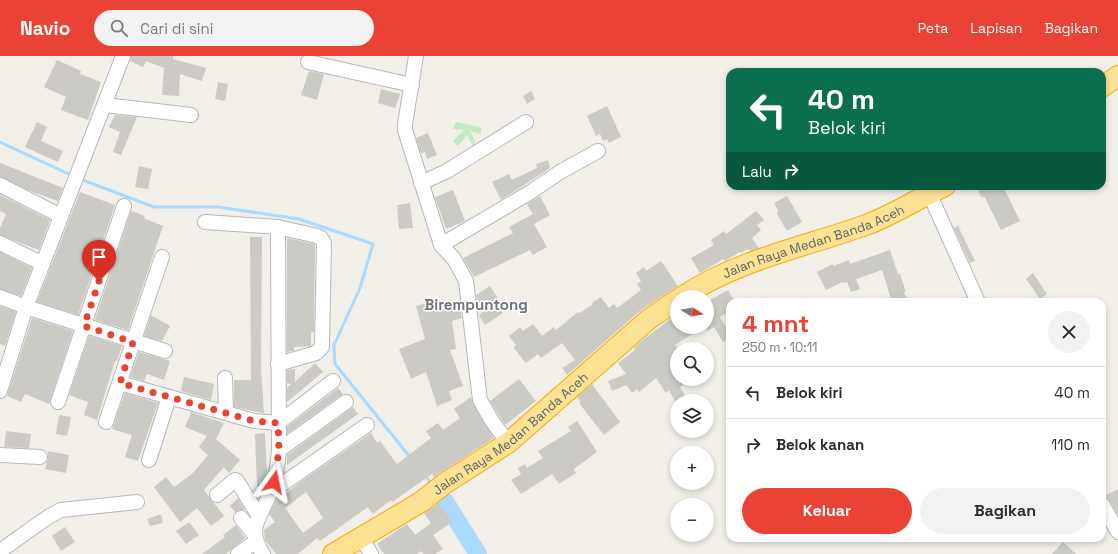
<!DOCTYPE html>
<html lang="id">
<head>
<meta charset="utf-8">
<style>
  :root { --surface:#fff; --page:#f2f2f3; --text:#2b2b33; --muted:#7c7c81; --line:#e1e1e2; --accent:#ea4335 }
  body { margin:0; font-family:"Space Grotesk",sans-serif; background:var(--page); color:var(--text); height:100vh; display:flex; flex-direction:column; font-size:15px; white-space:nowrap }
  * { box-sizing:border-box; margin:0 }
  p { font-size:13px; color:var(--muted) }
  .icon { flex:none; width:22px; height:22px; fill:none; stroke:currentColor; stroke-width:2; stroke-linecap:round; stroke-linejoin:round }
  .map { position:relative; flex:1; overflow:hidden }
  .panel { position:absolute; left:726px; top:242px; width:380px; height:244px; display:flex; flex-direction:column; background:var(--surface); border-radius:12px; box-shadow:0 2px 6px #0003 }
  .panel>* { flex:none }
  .banner { position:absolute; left:726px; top:12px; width:380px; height:122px; border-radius:12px; box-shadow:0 2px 6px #0003; background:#0b6e4f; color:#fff; overflow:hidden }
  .needle { width:26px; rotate:101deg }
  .buttons { position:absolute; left:670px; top:234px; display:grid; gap:8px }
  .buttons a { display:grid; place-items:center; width:44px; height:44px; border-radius:50%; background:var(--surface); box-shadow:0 2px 6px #0003; font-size:20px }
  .pin { position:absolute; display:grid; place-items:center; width:34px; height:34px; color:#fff; margin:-41px -17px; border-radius:50% 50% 50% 0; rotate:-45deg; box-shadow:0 0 4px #0007 }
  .pin .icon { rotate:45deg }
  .me { position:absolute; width:44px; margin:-22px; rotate:12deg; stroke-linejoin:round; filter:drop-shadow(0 0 3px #0008) }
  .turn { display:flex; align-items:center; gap:14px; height:84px; padding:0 16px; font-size:18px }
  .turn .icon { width:52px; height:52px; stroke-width:2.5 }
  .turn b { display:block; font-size:28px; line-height:34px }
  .then { display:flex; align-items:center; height:38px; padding:0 16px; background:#0003; gap:8px; font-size:15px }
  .round { display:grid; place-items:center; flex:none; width:42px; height:42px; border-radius:21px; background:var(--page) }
  .head { display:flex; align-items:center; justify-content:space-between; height:68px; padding:0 16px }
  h1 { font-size:24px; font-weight:700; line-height:30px; color:var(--accent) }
  .action { display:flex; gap:8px; margin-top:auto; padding:8px 16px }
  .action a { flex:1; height:46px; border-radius:24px; background:var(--accent); color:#fff; font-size:16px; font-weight:700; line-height:46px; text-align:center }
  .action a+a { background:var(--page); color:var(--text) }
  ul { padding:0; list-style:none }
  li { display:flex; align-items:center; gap:12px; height:52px; padding:0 16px; border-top:1px solid var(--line) }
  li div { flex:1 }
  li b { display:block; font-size:15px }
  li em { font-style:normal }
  header { display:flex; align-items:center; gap:24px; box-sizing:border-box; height:56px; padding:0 20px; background:var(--accent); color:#fff }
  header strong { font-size:19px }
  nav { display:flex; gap:22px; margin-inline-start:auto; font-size:14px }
  .search { width:280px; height:36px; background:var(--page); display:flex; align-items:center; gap:10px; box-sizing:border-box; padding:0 14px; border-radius:22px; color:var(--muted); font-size:15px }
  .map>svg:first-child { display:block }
</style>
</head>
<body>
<header>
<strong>Navio</strong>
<div class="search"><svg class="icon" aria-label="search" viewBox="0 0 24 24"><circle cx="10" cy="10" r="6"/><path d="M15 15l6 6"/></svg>Cari di sini</div>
<nav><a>Peta</a><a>Lapisan</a><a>Bagikan</a></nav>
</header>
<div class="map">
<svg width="1118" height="498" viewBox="0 0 1118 498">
  <rect width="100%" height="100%" fill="#f1efe8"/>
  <polygon fill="#c5e8c5" points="455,66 481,71 481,78 470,75 476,86 473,90 467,79 458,90 453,85 464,74 453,73"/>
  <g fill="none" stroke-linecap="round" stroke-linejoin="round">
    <g stroke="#aadaff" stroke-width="3">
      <polyline points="0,86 73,120"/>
      <polyline points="80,123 154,151 218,151 299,163 373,188 360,232 334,289 335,308 410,401"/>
      <polyline points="425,419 432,429"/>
    </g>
    <polyline stroke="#aadaff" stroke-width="18" points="444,444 478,498"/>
  </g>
  <g fill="#cccac5" fill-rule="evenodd">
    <polygon points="131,0 173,0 173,3 206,12 202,25 180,18 179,40 162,39 164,12 146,5 143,11 130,5"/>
    <polygon points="57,4 81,15 80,18 101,26 88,64 61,54 66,41 44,31"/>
    <polygon points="309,15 324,18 317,44 301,39"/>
    <polygon points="218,26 228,28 225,45 215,43"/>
    <polygon points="381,33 400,38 395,52 378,47"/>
    <polygon points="531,35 535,43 527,48 523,40"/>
    <polygon points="607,50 621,81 609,87 607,83 603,85 600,78 596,80 587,60"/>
    <polygon points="115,59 137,61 121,99 113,96 120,76 109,71"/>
    <polygon points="37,66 47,71 41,85 63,95 58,106 25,91"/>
    <polygon points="428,77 437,99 427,103 425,96 421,98 416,82"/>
    <polygon points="548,104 550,112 501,144 492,126 509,118 512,124 537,112 536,108"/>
    <polygon points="0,107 63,132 58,145 33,136 0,121"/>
    <polygon points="139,110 152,113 148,133 135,131"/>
    <polygon points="985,130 1003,130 1020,165 1001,174 984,140 982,142 978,135"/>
    <polygon points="453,134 465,165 446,173 435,141"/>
    <polygon points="80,136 115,149 78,259 37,246"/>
    <polygon points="0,139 50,164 39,194 0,179 0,172 6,158 0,155"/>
    <polygon points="540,140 550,159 534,168 547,191 533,199 530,194 474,221 463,202 513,177 509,171 533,158 527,148"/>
    <polygon points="787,140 802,166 787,175 777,158 778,154 774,147"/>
    <polygon points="410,147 413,172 399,173 397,149"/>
    <polygon points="131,155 145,160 144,162 163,170 128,274 95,264"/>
    <polygon points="756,155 764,164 757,169 761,174 752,182 759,192 750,195 748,193 741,197 740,196 725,205 723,203 700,217 691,202 714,189 711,184 724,175 726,178"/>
    <polygon points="958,170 975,205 970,207 954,172"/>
    <polygon points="250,181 262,181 261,312 264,357 234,351 234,324 251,324"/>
    <polygon points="287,182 315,188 314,276 311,276 311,290 294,291 294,295 291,295 287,296"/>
    <polygon points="890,194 898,218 900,218 906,236 904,236 908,246 892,246 882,214 856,223 860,233 851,236 847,226 843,227 842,226 826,234 817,216 833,208 833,210 849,204 850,208"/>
    <polygon points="0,196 32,212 21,240 0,233"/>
    <polygon points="661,205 678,230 641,254 567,319 562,312 575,304 562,287 541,302 538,298 526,307 514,292 516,289 509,280 520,271 523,275 533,268 542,280 554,271 556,274 578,256 580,257 593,248 592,247 601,241 609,252 614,248 617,252 641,234 637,228 641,225 636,217 644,211 646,215"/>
    <polygon points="1033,217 1047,238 1040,243 1026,223"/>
    <polygon points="490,230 499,244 496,246 503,257 485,269 479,259 482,257 478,251 476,239"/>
    <polygon points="728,234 735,246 730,246 730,255 720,261 730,278 730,282 723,286 714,271 707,275 707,246"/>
    <polygon points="458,245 462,262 452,265 456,293 450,294 463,330 449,335 452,344 437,350 426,316 411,323 399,293 425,283 416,250 429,246 431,253"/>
    <polygon points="0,250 16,256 5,290 0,288"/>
    <polygon points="677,258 677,271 704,271 675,289 677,292 677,323 690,323 680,331 688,345 675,345 669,334 666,337 656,322 639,336 637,333 632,337 626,329 612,335 608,325 626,318 618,307 635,294 634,292 644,283"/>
    <polygon points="151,259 170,270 162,285 144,280"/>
    <polygon points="32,262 73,275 49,348 25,338 21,346 7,340"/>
    <polygon points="89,280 122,290 117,305 115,305 97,364 84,359 88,346 69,339"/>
    <polygon points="139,296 170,305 164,324 147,318 144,325 130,321"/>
    <polygon points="315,307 323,316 287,346 287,332 291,328 287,327 287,314 295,313 295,326"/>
    <polygon points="184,321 214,328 211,344 181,335"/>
    <polygon points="519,323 536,345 505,369 490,345"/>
    <polygon points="592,328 620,366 604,379 579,347 581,346 577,341"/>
    <polygon points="338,332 343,338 287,378 287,371"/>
    <polygon points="125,337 158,347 138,405 125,401 132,379 112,373"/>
    <path d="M 471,341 L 473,348 L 494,382 L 434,421 L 432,418 L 392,446 L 391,444 L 373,458 L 368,451 L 320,485 L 317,482 L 298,498 L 276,498 L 265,484 L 264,474 L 275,466 L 269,458 L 276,445 L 300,426 L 371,377 L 377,387 L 380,385 L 397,408 L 431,382 L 426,375 L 438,367 L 443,374 L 460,362 L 454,353 ZM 306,436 L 323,462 L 303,477 L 285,452 Z"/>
    <polygon points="353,351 358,358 287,409 287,399"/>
    <polygon points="191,356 224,367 216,383 240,404 229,417 224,411 204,434 224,460 211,470 197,452 180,466 154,431 166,421 174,431 192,418 208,399 199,391 207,380 185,371"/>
    <polygon points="59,359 71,361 67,380 56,378"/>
    <polygon points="577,365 597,396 574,413 576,417 559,428 552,418 521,438 511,424 521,418 518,412 525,408 527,412 543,402 538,395 571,375 568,371"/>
    <polygon points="6,375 31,378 29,392 4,391"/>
    <polygon points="265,377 267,417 263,431 257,431 255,378"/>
    <polygon points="48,395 69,399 66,417 45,413 48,402"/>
    <polygon points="1118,433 1118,459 1106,439"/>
    <polygon points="238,442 245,454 240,454 235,456 230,450"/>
    <polygon points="439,447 452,466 433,479 443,493 435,498 424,498 421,495 417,498 384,498 377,488 407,468 415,479 431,467 424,457"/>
    <polygon points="161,458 163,467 150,470 147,463"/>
    <polygon points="189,466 199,479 186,488 176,475"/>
    <polygon points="236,469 245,482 226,498 202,498 225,481 223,479"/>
    <polygon points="65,471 75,486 61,495 52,480"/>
    <polygon points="1063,486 1076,498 1052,498"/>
  </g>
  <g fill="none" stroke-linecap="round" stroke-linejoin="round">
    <defs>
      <g id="minor">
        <polyline points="416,0 405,68 405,74 441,189 454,203 466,225 480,344 492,365 508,387"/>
        <polyline points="308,6 412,29"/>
        <polyline points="105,49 191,59"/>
        <polyline points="421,127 447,115 526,66"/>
        <polyline points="0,129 61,160"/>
        <polyline points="929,137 978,246"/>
        <polyline points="205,166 278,171 317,180 321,182 324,187 322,291 316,297 278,308"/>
        <polyline points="0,187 43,208"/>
        <polyline points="441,189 529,137 560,116 598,95"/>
        <polyline points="0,241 26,251 165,295"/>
        <polyline points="225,322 226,357"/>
        <polyline points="120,327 254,365 278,367 333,325"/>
        <polyline points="0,335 26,251 123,0"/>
        <polyline points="58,346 124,150"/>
        <polyline points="106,366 162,201"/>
        <polyline points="279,394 346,346"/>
        <polyline points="0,399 40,401"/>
        <polyline points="149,404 169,341"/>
        <polyline points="271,436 367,369"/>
        <polyline points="217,439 235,424 237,425 259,460"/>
        <polyline points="1102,448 1118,476"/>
        <polyline points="241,462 254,478"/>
        <polyline points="361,481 371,498"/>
        <polyline points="0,495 48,461 61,454 137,446"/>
        <polyline points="238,498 255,486"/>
        <path d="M 263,498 C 245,471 262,460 271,435 C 276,421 278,408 279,394 L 278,171"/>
      </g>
      <g id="highway">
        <polyline points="1102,31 1118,20"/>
        <path id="s1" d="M 682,241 C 737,204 804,191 866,169 C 893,159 919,142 945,130"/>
        <path id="s2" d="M 333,498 L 421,446 L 444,428 L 508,387 L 649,263 L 677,244"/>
      </g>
    </defs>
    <use href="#minor" stroke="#b5b8bc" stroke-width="16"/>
    <use href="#highway" stroke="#f9ab00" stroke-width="22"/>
    <use href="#minor" stroke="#fff" stroke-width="14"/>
    <use href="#highway" stroke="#fde293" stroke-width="20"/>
  </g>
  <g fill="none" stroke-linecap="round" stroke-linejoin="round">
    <polyline stroke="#ea4335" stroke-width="7" stroke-dasharray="0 12.6" points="99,225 84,270 133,286 120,327 254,365 278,367 279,394 274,426"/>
  </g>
  <g text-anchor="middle" stroke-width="3" stroke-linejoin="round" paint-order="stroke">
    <g font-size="13" fill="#5f6368" stroke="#fff">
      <text dy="5" stroke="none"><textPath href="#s1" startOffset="143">Jalan Raya Medan Banda Aceh</textPath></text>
      <text dy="5" stroke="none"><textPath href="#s2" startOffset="215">Jalan Raya Medan Banda Aceh</textPath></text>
    </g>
    <g font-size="15" font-weight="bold" fill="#70757a" stroke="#fff">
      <text x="476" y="254">Birempuntong</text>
    </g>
  </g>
</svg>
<div class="buttons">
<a><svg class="needle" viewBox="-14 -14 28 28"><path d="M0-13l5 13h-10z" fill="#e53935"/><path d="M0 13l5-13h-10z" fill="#7c7c81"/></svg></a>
<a><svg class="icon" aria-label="search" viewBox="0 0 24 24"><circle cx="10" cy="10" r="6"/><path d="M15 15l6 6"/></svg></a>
<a><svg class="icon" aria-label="layers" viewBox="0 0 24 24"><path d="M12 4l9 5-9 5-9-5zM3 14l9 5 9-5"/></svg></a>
<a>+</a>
<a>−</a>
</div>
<div class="pin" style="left:99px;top:225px;background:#d93025"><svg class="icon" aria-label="arrive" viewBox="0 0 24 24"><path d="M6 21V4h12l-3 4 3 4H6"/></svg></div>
<svg class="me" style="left:274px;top:426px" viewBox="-20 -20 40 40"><path d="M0-17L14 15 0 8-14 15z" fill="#ea4335" stroke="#fff" stroke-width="4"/></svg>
<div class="banner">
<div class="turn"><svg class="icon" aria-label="left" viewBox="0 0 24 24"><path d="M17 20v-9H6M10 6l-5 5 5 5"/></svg><div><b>40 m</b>Belok kiri</div></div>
<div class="then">Lalu<svg class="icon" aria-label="right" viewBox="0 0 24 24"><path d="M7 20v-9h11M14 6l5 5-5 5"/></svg></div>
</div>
<section class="panel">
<div class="head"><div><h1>4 mnt</h1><p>250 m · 10:11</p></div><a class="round"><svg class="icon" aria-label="close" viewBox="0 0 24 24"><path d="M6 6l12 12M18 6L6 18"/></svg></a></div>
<ul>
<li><svg class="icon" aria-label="left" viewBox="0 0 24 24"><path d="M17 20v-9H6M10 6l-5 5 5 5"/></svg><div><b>Belok kiri</b></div><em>40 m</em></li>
<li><svg class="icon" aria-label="right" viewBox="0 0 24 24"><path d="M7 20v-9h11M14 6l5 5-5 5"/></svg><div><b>Belok kanan</b></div><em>110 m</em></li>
</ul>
<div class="action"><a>Keluar</a><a>Bagikan</a></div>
</section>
</div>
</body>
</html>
